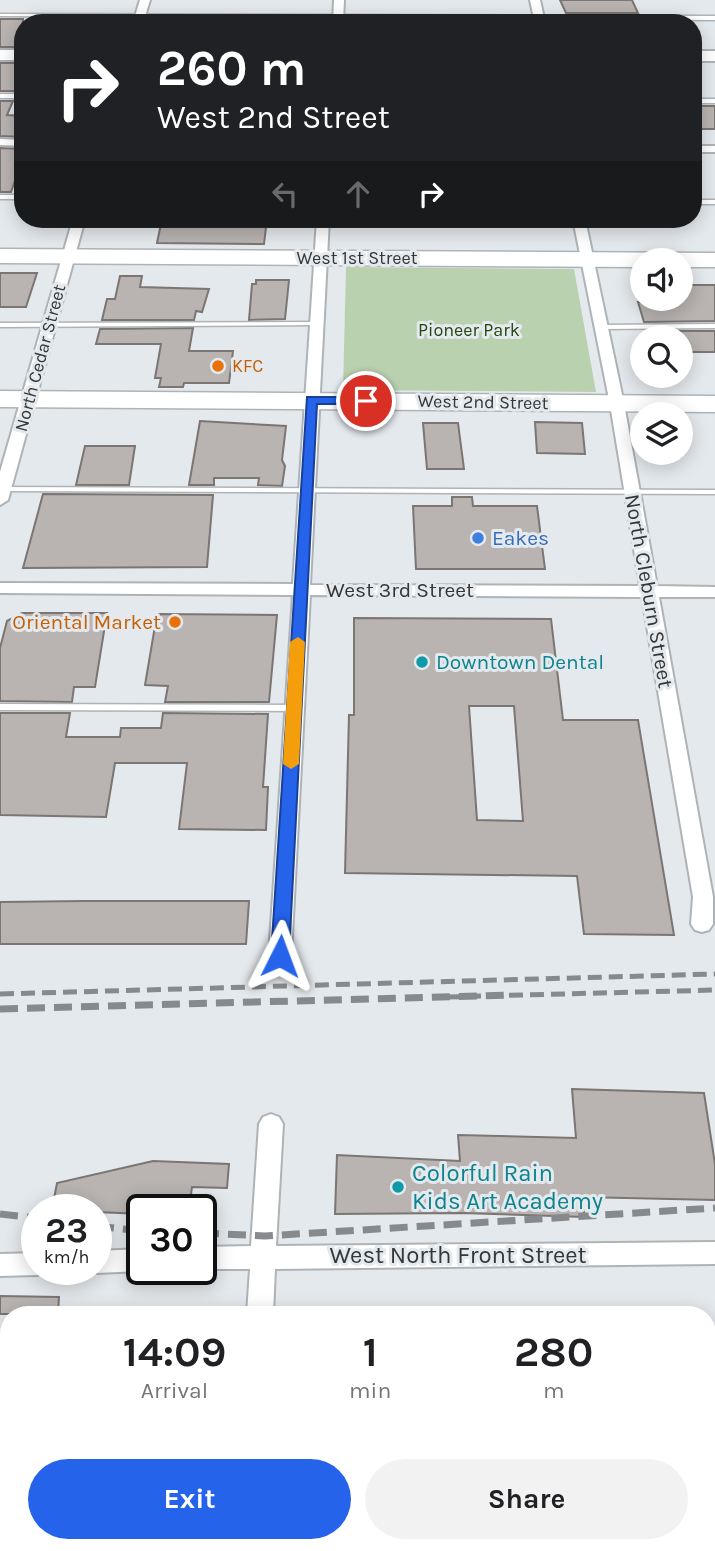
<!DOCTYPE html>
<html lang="en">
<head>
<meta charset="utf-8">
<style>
  :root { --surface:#fff; --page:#f2f2f2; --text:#202124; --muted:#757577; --accent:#2563eb }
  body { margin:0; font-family:Karla,sans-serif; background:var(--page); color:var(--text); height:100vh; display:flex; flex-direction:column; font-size:26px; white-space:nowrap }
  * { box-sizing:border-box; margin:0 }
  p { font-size:23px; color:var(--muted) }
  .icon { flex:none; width:38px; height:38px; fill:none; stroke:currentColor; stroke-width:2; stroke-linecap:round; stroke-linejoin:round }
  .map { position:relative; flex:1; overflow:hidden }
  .panel { position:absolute; left:0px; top:1306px; width:716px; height:247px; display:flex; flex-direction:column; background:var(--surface); border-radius:28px 28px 0 0; box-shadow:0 4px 18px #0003 }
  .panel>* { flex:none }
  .guide { position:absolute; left:14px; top:14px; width:688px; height:214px; border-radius:28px; box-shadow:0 4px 18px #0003; background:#202124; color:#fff; overflow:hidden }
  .fabs { position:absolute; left:630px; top:248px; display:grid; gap:14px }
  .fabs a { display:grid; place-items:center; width:63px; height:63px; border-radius:50%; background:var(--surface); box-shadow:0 4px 18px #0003; font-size:35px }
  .speed { position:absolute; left:21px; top:1194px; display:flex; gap:14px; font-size:35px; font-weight:700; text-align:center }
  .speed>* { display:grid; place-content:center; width:91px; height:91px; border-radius:50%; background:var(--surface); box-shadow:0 4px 18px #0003; line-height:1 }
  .speed small { font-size:18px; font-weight:400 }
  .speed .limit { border:4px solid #111; border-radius:10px; background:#fff; color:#111 }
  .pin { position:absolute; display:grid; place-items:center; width:60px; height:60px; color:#fff; margin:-30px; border:4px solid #fff; border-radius:50%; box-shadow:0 2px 7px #0007 }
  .me { position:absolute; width:77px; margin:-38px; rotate:3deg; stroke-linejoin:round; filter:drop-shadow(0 0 5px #0008) }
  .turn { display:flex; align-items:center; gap:24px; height:147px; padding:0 28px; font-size:32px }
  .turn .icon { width:91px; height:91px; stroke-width:2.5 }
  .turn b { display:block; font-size:49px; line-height:60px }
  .lanes { display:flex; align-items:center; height:66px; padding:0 28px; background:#0003; justify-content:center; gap:35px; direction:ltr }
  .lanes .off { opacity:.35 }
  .eta { display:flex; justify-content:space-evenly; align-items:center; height:119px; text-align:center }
  .eta b { font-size:42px; font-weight:700; line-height:49px }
  .primary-button { display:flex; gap:14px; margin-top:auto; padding:14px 28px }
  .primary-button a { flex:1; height:80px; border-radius:42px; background:var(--accent); color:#fff; font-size:28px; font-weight:700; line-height:80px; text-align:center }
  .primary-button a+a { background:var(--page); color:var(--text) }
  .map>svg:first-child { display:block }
</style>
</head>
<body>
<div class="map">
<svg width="715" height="1551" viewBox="0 0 715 1551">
  <rect width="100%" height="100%" fill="#e4e9ed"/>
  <polygon fill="#bad1b0" points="346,267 574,269 596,392 343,390"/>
  <g fill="#b9b3b1" stroke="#7b7573" stroke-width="2" fill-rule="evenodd">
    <polygon points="560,0 632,0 638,13 566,13"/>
    <rect x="0" y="19" width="23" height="28"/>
    <polygon points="0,63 23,63 23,78 17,91 0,91"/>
    <polygon points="0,101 13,101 7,115 23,116 23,137 0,136"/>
    <rect x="693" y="106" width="22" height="23"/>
    <polygon points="0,148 23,149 23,158 11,192 0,192"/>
    <polygon points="162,219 267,219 264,244 157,243"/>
    <polygon points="0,273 37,273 26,307 0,307"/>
    <polygon points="120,276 142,276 140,287 209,289 202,312 196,311 194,320 102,320 107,299 115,299"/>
    <polygon points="256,280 289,280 285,319 249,320 252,284 256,284"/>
    <polygon points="681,285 715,285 715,321 644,322 638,302 681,302"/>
    <polygon points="193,328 189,351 233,351 229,383 184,383 183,387 159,387 161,378 155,378 161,344 96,344 100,329"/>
    <polygon points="646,331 715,331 715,352 681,352 681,338 648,338"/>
    <polygon points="200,421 286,426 282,460 285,466 282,486 258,485 259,478 214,478 214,485 189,485"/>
    <polygon points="535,422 582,423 585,454 537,453"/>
    <polygon points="423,423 458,423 464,469 427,469"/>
    <polygon points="85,446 135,446 129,485 76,485"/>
    <polygon points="43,494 213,495 207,567 23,568"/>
    <polygon points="452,497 472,497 473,506 537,506 545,569 416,569 413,506 452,506"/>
    <polygon points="22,613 107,613 95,687 74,687 72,702 0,701 0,648 7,621"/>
    <polygon points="157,614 277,615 269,702 165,702 168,686 145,685"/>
    <path d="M 354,618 L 551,619 L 563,720 L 638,720 L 674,935 L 584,934 L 577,876 L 345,873 L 349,715 L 354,715 ZM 469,706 L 514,706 L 523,821 L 477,820 Z"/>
    <polygon points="0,713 70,713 66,737 120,737 121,728 161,728 163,713 268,714 263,787 268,787 266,830 179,829 187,763 115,763 106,817 0,815"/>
    <polygon points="84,901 249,901 246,944 0,944 0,902"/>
    <polygon points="572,1089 704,1093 715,1164 715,1200 581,1197 585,1217 462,1213 335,1214 337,1155 460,1161 458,1135 576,1138"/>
    <polygon points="153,1161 229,1164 227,1188 192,1187 189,1209 142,1209 142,1214 96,1212 96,1209 52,1209 57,1183"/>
    <polygon points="0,1296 59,1297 58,1314 0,1314"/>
  </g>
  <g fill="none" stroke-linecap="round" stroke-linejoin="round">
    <defs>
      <g id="lane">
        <polygon points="0,14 715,16 715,20 0,16"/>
        <rect x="0" y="94" width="23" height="4"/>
        <rect x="693" y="99" width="22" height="4"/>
        <rect x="0" y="195" width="23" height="4"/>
        <rect x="693" y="200" width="22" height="4"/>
        <polygon points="316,322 318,323 318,325 0,327 0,323"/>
        <polygon points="715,324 715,328 602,329 599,327 602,325"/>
        <polygon points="0,487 715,490 715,494 0,491"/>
        <polygon points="0,704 294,705 299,708 294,711 0,710"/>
        <rect x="0" y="1494" width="9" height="14"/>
        <rect x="707" y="1496" width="8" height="14"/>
      </g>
      <g id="street">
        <polygon points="140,0 150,0 143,23 133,23"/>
        <polygon points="334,0 344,0 343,23 333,23"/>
        <polygon points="530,0 540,0 545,23 535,23"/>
        <polygon points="0,139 23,140 23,146 0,145"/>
        <rect x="693" y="146" width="22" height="6"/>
        <polygon points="73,219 85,219 8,500 0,505 0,472"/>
        <polygon points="317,219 329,219 310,585 640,586 610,404 573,219 585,219 624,404 657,586 715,587 715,597 659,597 713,897 713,924 709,930 702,932 695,930 691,924 693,897 642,597 310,595 291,956 288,962 280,964 272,962 269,956 293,595 0,593 0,583 293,584"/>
        <polygon points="271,1114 279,1117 283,1124 276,1246 715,1242 715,1264 275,1269 273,1314 247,1314 250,1269 199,1269 201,1247 251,1246 259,1124 263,1117"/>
        <polygon points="142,1249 142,1269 149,1269 142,1271 96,1273 86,1269 96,1269 96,1251"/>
        <polygon points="37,1253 37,1269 47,1269 46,1272 37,1275 0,1276 0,1254"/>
        <rect x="233" y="1544" width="28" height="7"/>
      </g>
      <g id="secondary">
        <rect x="0" y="50" width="23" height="10"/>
        <rect x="693" y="51" width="22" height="10"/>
      </g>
      <g id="highway">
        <polygon points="0,249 715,253 715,267 681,267 681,261 642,261 642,267 0,263"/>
        <polygon points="0,391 715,396 715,412 0,407"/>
      </g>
    </defs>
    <use href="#lane" stroke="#aeb3b7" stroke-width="3"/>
    <use href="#street" stroke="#aeb3b7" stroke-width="4"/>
    <use href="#secondary" stroke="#aeb3b7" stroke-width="4"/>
    <use href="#highway" stroke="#aeb3b7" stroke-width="3"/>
    <use href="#lane" fill="#fff" fill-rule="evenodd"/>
    <use href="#street" fill="#fff" fill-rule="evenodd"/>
    <use href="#secondary" fill="#fff" fill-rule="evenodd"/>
    <use href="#highway" fill="#fff" fill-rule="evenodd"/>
    <g stroke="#868a8d" stroke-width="5" stroke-dasharray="14 7" stroke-linecap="butt">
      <polyline points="0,994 715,974"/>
      <polyline points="446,997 715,990"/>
    </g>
    <g stroke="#868a8d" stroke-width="7" stroke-dasharray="18 9" stroke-linecap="butt">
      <polyline points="0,1009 512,995"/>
      <polyline points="0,1214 37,1218"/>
      <polyline points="96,1226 142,1231"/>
      <polyline points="201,1233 265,1236 715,1208"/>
    </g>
  </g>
  <polygon fill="#2563eb" stroke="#184099" stroke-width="2" points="307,397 366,397 372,401 366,404 317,404 289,956 287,961 274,961 271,956"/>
  <polygon fill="#f59e0b" points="298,637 305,642 299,764 291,769 283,764 290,642"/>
  <g fill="#e8710a" stroke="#e4e9ed" stroke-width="2.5">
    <circle cx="218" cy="366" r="7"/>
    <circle cx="175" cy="622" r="7"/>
  </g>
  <circle fill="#3f7fe0" stroke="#e4e9ed" stroke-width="2.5" cx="478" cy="538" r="7"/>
  <g fill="#0f9aa8" stroke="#e4e9ed" stroke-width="2.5">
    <circle cx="422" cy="662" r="7"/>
    <circle cx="398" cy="1187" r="7"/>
  </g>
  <g text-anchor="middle" stroke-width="6" stroke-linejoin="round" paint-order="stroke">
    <g font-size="18" fill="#343638" stroke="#e4e9ed">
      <text x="357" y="264">West 1st Street</text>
      <text transform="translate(40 358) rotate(-75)" y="6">North Cedar Street</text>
      <text transform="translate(483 402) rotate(1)" y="6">West 2nd Street</text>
    </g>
    <g font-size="18" fill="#244711" stroke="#e4e9ed">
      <text x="469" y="336">Pioneer Park</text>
    </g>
    <g font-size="18" fill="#c56008" stroke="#e4e9ed" text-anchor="start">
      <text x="232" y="372">KFC</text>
    </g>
    <g font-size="21" fill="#366cbe" stroke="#e4e9ed" text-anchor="start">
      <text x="492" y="545">Eakes</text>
    </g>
    <g font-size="21" fill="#343638" stroke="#e4e9ed">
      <text x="400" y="597">West 3rd Street</text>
      <text transform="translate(649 591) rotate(80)" y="7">North Cleburn Street</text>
    </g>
    <g font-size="21" fill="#c56008" stroke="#e4e9ed" text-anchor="end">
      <text x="161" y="629">Oriental Market</text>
    </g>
    <g font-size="21" fill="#0d838f" stroke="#e4e9ed" text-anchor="start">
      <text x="436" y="669">Downtown Dental</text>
    </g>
    <g font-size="24" fill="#0d838f" stroke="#e4e9ed" text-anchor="start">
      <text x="412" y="1181">Colorful Rain<tspan x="412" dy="28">Kids Art Academy</tspan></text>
    </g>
    <g font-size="24" fill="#343638" stroke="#e4e9ed">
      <text x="458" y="1263">West North Front Street</text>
    </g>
  </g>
</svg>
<div class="fabs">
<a><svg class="icon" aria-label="sound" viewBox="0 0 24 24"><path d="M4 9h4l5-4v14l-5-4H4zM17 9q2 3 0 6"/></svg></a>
<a><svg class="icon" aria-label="search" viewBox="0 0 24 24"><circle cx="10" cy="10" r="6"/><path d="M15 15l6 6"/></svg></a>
<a><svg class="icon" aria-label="layers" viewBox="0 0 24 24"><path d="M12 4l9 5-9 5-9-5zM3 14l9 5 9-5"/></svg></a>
</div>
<div class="speed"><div>23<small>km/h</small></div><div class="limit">30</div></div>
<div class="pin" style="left:366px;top:401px;background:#d93025"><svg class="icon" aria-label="arrive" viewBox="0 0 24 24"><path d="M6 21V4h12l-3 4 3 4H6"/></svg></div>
<svg class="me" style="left:280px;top:956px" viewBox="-20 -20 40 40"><path d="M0-17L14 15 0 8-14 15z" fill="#2563eb" stroke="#fff" stroke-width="4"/></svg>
<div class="guide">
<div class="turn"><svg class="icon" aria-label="right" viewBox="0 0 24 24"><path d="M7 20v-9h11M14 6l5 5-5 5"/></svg><div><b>260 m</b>West 2nd Street</div></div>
<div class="lanes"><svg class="icon off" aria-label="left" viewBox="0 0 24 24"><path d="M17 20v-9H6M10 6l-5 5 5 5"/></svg><svg class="icon off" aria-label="ahead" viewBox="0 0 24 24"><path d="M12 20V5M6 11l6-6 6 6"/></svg><svg class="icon" aria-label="right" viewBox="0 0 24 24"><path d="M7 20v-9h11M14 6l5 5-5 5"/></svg></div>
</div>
<section class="panel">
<div class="eta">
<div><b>14:09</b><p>Arrival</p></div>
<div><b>1</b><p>min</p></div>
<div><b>280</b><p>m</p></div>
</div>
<div class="primary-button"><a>Exit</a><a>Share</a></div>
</section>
</div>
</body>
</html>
